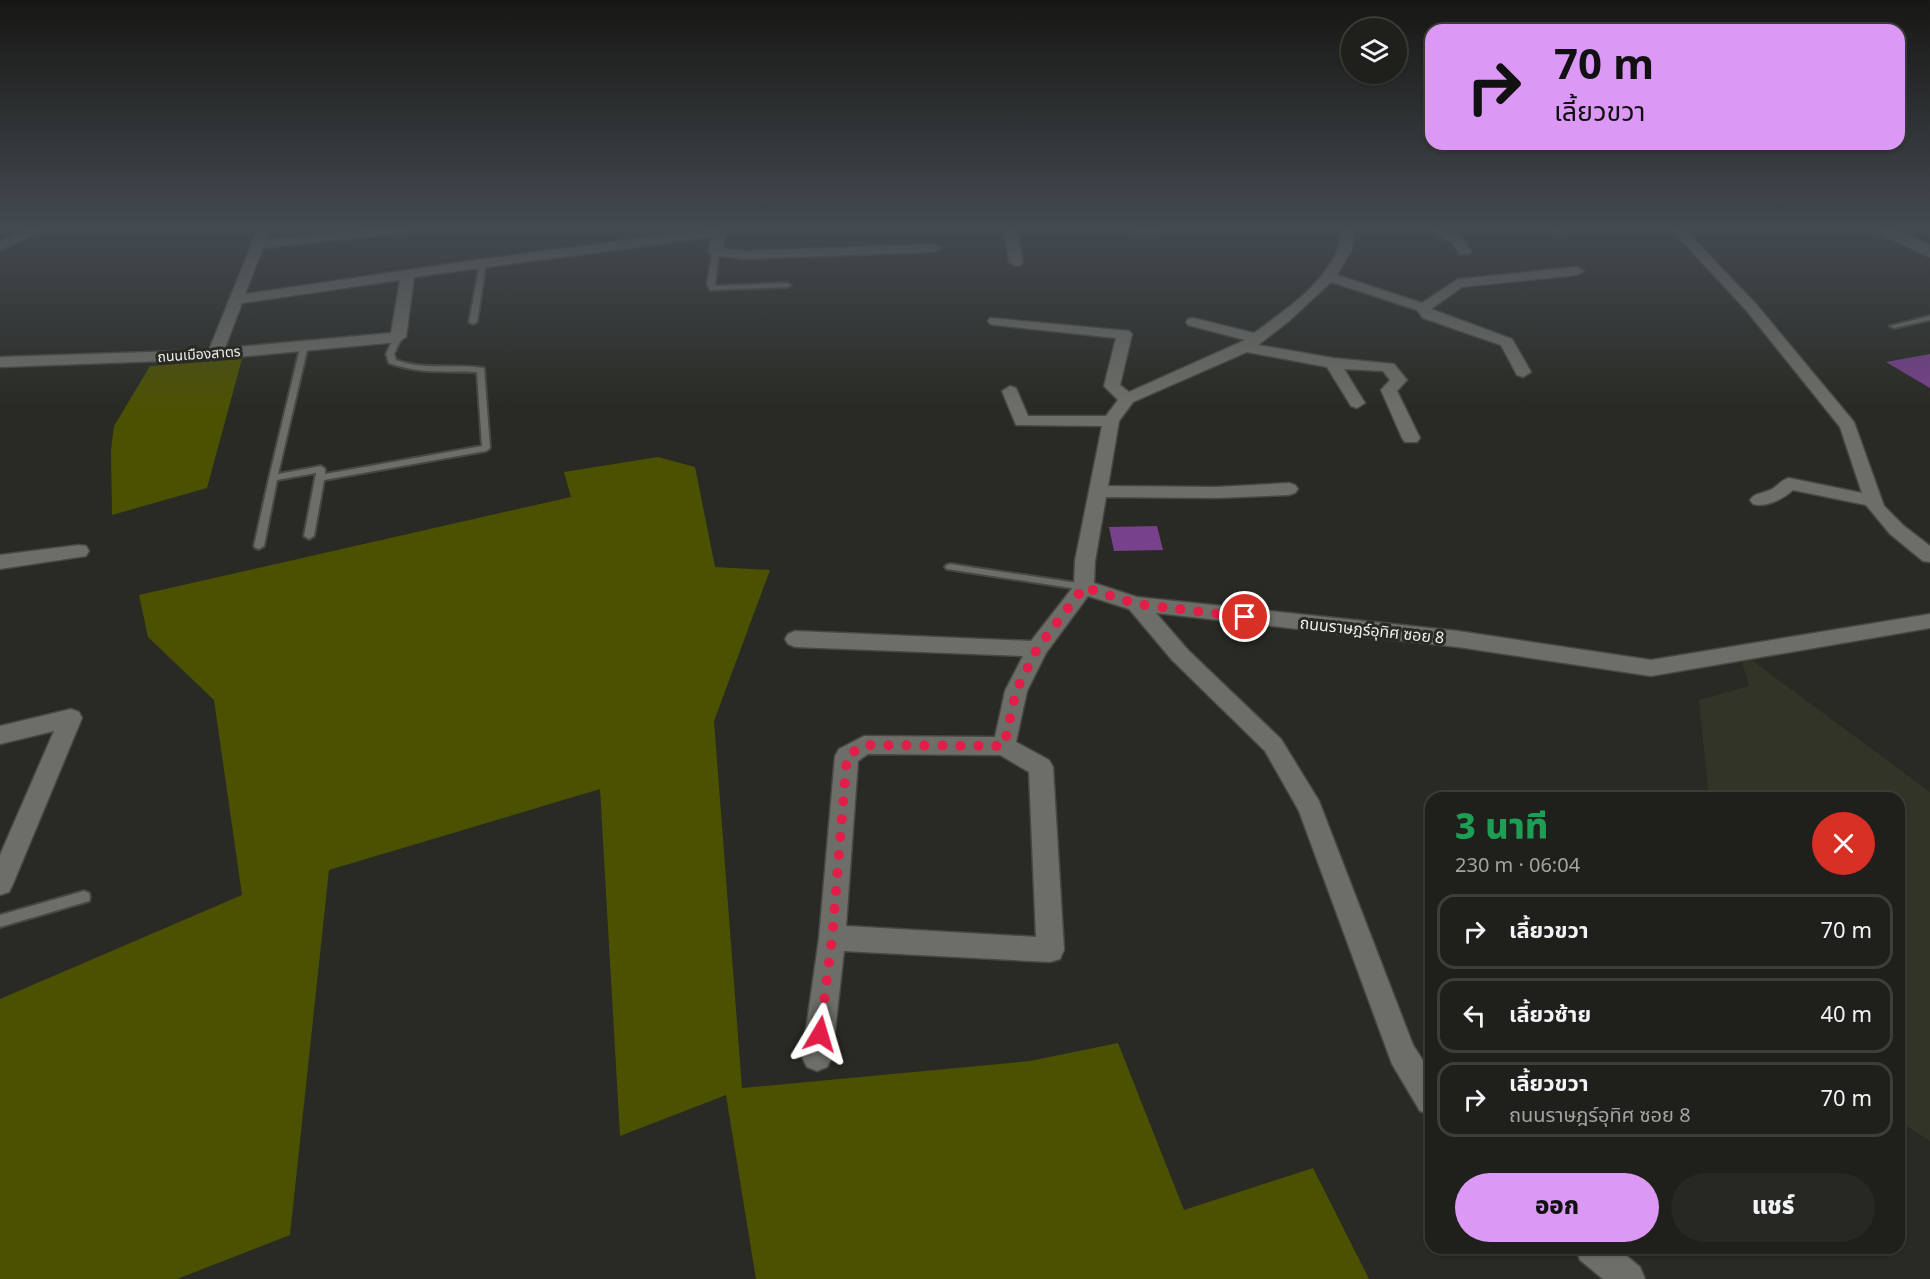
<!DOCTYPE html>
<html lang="th">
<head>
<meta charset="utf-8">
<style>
  :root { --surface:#1f201b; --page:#272824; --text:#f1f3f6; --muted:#a1a3a3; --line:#3c3e3a; --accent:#db99f5 }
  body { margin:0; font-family:Georgia,"Noto Sans Thai",serif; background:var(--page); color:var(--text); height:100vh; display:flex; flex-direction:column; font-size:22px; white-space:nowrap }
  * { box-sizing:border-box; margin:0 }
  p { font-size:20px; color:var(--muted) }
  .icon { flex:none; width:33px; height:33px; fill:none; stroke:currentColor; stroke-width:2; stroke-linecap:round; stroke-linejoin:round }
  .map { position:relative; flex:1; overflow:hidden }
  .panel { position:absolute; left:1425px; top:792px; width:480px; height:462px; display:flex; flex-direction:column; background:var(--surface); border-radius:18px; box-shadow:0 2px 4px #0004,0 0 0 2px var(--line) }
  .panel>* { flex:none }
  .top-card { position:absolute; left:1425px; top:24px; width:480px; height:126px; border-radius:18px; box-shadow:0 2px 4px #0004,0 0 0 2px var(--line); background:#db99f5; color:#111; overflow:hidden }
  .buttons { position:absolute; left:1341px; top:18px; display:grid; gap:12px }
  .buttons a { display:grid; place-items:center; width:66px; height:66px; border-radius:50%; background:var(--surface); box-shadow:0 2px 4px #0004,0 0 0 2px var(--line); font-size:30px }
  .pin { position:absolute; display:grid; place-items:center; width:51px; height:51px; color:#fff; margin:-26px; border:3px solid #fff; border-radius:50%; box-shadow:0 2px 6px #0007 }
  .me { position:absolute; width:66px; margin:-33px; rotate:7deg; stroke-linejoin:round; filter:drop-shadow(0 0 4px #0008) }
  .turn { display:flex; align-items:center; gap:21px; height:126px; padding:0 30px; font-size:27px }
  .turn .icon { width:78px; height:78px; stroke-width:2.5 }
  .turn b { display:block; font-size:42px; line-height:51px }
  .round { display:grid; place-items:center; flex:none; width:63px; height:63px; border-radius:32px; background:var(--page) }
  .head { display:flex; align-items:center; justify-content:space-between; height:102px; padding:0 30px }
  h1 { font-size:36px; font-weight:800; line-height:45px; color:#1e9e55 }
  .action { display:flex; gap:12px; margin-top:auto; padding:12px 30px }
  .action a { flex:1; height:69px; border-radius:36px; background:var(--accent); color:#111; font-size:24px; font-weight:800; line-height:69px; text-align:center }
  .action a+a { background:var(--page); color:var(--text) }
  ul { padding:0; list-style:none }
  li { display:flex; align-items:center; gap:18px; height:75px; margin:0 12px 9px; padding:0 18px; border:3px solid var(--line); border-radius:18px }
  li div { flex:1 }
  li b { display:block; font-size:22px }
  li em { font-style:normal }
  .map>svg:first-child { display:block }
</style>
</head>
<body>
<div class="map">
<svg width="1930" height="1279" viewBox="0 0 1930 1279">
  <rect width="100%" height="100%" fill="#292a24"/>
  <polygon fill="#333428" points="1739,651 1930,792 1930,1141 1899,1121 1899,798 1709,798 1699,700 1749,686"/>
  <g fill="#4c5102">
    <polygon points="242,359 207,488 112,515 111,450 114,426 150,366"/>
    <polygon points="658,457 695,467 715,567 770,570 714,721 742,1088 1030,1061 1118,1043 1184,1210 1313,1168 1369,1279 756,1279 726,1095 620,1136 600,789 329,870 290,1235 177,1279 0,1279 0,999 242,895 214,700 148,637 139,595 571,497 564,472"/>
  </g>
  <g fill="#77418b">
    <polygon points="1930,354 1930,388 1886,362"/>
    <polygon points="1157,526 1163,550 1114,551 1109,527"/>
  </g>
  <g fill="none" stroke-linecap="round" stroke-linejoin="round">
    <defs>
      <g id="service">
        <polygon points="716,250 719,252 715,283 716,286 787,283 791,285 787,287 710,290 707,283 713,252"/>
        <polygon points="483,261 486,263 477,322 473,324 469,322 480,263"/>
        <polygon points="1930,316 1930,320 1894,328 1890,326"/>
        <path d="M 395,335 L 402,337 L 394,354 L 396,360 C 426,371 453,363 484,368 L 490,448 L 486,451 L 324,480 L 314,536 L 309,539 L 304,536 L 316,473 L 277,480 L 264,546 L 259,549 L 256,548 L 254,546 L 269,478 L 301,344 L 308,346 L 278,474 L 321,466 L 325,469 L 325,474 L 482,446 L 477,372 C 445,371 420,374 389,363 L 386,354 Z"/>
        <polygon points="950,564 1084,584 1089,587 1084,590 947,569 945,567 947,565"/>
        <polygon points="84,891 89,893 90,897 89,901 0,927 0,915"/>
      </g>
      <g id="minor">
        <polygon points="31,228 48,228 0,250 0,241"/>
        <path d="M 258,228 L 271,228 L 266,240 L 377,228 L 416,228 L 409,232 L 263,248 L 245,294 L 483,259 L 718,228 L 725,232 L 723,249 L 745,251 L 934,244 L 941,248 L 934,252 L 745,259 L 711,255 L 709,252 L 711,237 L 414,277 L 406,337 L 398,342 L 215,359 L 0,367 L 0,357 L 209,350 ZM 400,280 L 391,333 L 225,348 L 242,303 Z"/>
        <polygon points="1004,228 1017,228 1023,262 1021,265 1016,266 1009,262"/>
        <path d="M 1133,228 L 1165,228 C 1158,234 1142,235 1133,233 Z"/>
        <path d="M 1342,228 L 1355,228 L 1352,249 L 1337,275 L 1422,303 L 1458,279 L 1577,267 L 1584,271 L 1577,275 L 1462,287 L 1431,309 L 1512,339 L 1531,372 L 1523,377 L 1517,375 L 1501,345 L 1423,318 L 1417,310 L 1331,282 L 1289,321 L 1258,345 L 1333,358 L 1394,364 L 1407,380 L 1397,391 L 1420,438 L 1417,442 L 1405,442 L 1402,438 L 1381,390 L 1390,380 L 1383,371 L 1344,369 L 1365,403 L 1357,408 L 1351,406 L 1327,367 L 1247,352 L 1133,402 L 1119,421 L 1108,486 L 1217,487 L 1289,483 L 1295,485 L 1298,489 L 1295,493 L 1289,495 L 1217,498 L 1106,497 L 1095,561 L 1094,583 L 1137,597 L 1458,631 L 1651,660 L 1930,614 L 1930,628 L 1651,676 L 1458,647 L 1156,613 L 1188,650 L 1281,739 L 1319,801 L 1413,1045 L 1431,1073 L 1431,1115 L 1420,1111 L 1392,1064 L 1299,811 L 1265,751 L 1172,660 L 1129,609 L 1088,596 L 1046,653 L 1027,691 L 1016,742 L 1049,760 L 1053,767 L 1064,950 L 1060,959 L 1050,962 L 844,951 L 832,1057 L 827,1067 L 817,1071 L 807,1067 L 802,1057 L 819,938 L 835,756 L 839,749 L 864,736 L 995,737 L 1005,691 L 1023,656 L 795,647 L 788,644 L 785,639 L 788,634 L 795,631 L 1031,641 L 1074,586 L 1075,561 L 1102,426 L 1016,425 L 1002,391 L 1010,386 L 1016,388 L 1028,416 L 1106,416 L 1118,400 L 1104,386 L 1116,338 L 995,325 L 990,324 L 988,321 L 990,318 L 1129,331 L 1132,334 L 1120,385 L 1129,392 L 1245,340 L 1188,325 L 1186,322 L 1188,319 L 1193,318 L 1254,333 C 1284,311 1322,286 1337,251 C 1340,244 1340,235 1342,228 ZM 868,754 L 1000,755 L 1029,772 L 1036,937 L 846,926 L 858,761 Z"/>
        <path d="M 1427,228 C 1448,228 1460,233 1471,251 L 1469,254 L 1459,254 L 1452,242 L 1428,231 Z"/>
        <polygon points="1551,228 1563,228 1567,232 1565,235 1555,235"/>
        <path d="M 1670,228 L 1683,228 L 1756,304 L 1854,422 L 1884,506 L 1904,526 L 1930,546 L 1930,562 L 1923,561 L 1890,534 L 1866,505 L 1793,490 C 1783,499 1766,508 1753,504 L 1750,500 C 1755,492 1764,494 1772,489 C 1779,485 1781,480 1789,478 L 1862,493 L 1840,427 L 1746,310 Z"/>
        <polygon points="79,545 86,546 89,551 86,556 0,569 0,555"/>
        <polygon points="71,709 79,712 82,718 13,884 9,892 0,895 0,855 54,731 0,744 0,726"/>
        <polygon points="1576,1248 1617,1248 1640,1267 1645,1279 1603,1279 1580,1260"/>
      </g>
      <g id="tertiary">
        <polygon points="712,228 728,228 724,236 718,237 710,232"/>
        <polygon points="1873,228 1894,228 1930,245 1930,257 1875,232"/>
      </g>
    </defs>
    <use href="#service" stroke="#474842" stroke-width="4"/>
    <use href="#minor" stroke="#474842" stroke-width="3"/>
    <use href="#tertiary" stroke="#474842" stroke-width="3"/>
    <use href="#service" fill="#6d6e67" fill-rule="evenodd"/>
    <use href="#minor" fill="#6d6e67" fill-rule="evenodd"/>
    <use href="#tertiary" fill="#6d6e67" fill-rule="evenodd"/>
  </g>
  <linearGradient id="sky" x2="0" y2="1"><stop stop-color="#171714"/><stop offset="0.56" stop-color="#434a50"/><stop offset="1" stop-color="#434a50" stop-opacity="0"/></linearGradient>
  <rect width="1930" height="407" fill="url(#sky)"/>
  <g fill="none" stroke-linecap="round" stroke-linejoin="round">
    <polyline stroke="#e11d48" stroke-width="10" stroke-dasharray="0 18" points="820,1034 832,938 847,756 864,745 1004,746 1016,691 1037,649 1084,587 1136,604 1245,617"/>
  </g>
  <g text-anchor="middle" stroke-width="6" stroke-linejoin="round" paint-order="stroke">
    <g font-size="14" fill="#eeefeb" stroke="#292a24">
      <text transform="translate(199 354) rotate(-4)" y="5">ถนนเมืองสาตร</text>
    </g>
    <g font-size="16" fill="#eeefeb" stroke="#292a24">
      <text transform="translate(1372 630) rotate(6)" y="6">ถนนราษฎร์อุทิศ ซอย 8</text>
    </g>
  </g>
</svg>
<div class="buttons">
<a><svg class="icon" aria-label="layers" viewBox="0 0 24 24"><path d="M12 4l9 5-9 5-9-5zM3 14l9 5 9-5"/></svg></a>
</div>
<div class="pin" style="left:1245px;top:617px;background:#d93025"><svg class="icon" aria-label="arrive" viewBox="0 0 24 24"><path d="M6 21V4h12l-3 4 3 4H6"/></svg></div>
<svg class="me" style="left:820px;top:1034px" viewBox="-20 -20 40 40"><path d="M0-17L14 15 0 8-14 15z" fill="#e11d48" stroke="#fff" stroke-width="4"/></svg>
<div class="top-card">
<div class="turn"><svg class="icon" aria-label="right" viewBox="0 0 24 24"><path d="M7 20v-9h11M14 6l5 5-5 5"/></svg><div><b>70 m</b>เลี้ยวขวา</div></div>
</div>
<section class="panel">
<div class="head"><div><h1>3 นาที</h1><p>230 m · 06:04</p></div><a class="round" style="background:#d93025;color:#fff"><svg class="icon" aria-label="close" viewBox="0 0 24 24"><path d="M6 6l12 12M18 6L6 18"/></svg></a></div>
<ul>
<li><svg class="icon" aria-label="right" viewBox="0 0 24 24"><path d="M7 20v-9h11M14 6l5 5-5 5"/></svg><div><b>เลี้ยวขวา</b></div><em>70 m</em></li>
<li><svg class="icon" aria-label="left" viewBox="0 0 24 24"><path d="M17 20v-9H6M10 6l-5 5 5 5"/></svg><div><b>เลี้ยวซ้าย</b></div><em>40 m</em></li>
<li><svg class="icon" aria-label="right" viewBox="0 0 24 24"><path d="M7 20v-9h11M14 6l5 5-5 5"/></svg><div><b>เลี้ยวขวา</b><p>ถนนราษฎร์อุทิศ ซอย 8</p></div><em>70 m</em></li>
</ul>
<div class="action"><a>ออก</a><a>แชร์</a></div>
</section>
</div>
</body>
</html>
